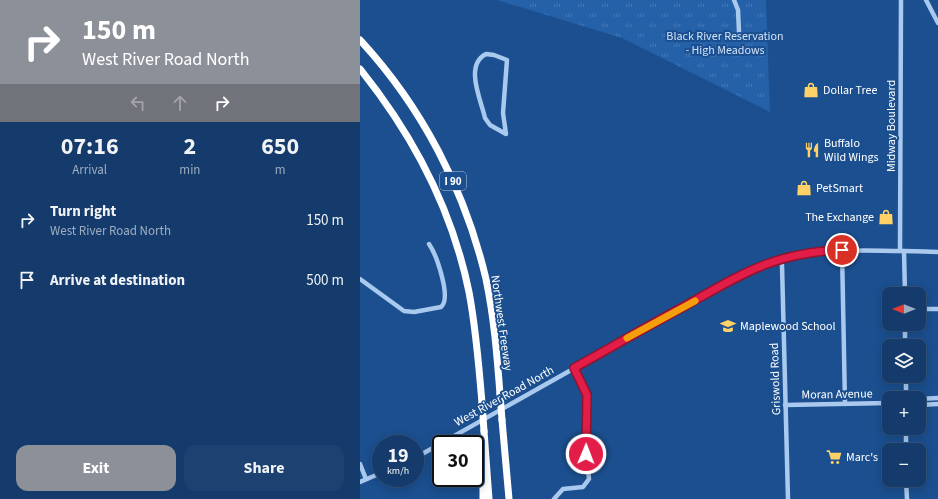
<!DOCTYPE html>
<html lang="en">
<head>
<meta charset="utf-8">
<style>
  :root { --surface:#143b6b; --page:#1d4271; --text:#f1f3f6; --muted:#9dadc1; --line:#33557e; --accent:#8c9099 }
  body { margin:0; font-family:"Source Sans 3",sans-serif; background:var(--page); color:var(--text); height:100vh; display:flex; flex-direction:column; font-size:15px; white-space:nowrap }
  * { box-sizing:border-box; margin:0 }
  p { font-size:13px; color:var(--muted) }
  .icon { flex:none; width:22px; height:22px; fill:none; stroke:currentColor; stroke-width:2; stroke-linecap:round; stroke-linejoin:round }
  .map { position:relative; flex:1; overflow:hidden }
  .drawer { display:flex; flex-direction:column; background:var(--surface); width:360px }
  .drawer>* { flex:none }
  .guide { background:#8c9099; color:#fff; overflow:hidden }
  .needle { width:26px; rotate:270deg }
  .fabs { position:absolute; left:522px; top:287px; display:grid; gap:8px }
  .fabs a { display:grid; place-items:center; width:44px; height:44px; border-radius:8px; background:var(--surface); box-shadow:0 2px 10px #0003,0 0 0 1px var(--line); font-size:20px }
  .speed { position:absolute; left:12px; top:435px; display:flex; gap:8px; font-size:20px; font-weight:700; text-align:center }
  .speed>* { display:grid; place-content:center; width:52px; height:52px; border-radius:50%; background:var(--surface); box-shadow:0 2px 10px #0003,0 0 0 1px var(--line); line-height:1 }
  .speed small { font-size:10px; font-weight:400 }
  .speed .limit { border:2px solid #111; border-radius:6px; background:#fff; color:#111 }
  .pin { position:absolute; display:grid; place-items:center; width:34px; height:34px; color:#fff; margin:-17px; border:2px solid #fff; border-radius:50%; box-shadow:0 1px 4px #0007 }
  .me { position:absolute; width:44px; margin:-22px; rotate:1deg; stroke-linejoin:round; filter:drop-shadow(0 0 3px #0008) }
  .turn { display:flex; align-items:center; gap:14px; height:84px; padding:0 16px; font-size:18px }
  .turn .icon { width:52px; height:52px; stroke-width:2.5 }
  .turn b { display:block; font-size:28px; line-height:34px }
  .lanes { display:flex; align-items:center; height:38px; padding:0 16px; background:#0003; justify-content:center; gap:20px; direction:ltr }
  .lanes .off { opacity:.35 }
  .eta { display:flex; justify-content:space-evenly; align-items:center; height:68px; text-align:center }
  .eta b { font-size:24px; font-weight:700; line-height:28px }
  .primary-button { display:flex; gap:8px; margin-top:auto; padding:8px 16px }
  .primary-button a { flex:1; height:46px; border-radius:12px; background:var(--accent); color:#fff; font-size:16px; font-weight:700; line-height:46px; text-align:center }
  .primary-button a+a { background:var(--page); color:var(--text) }
  ul { padding:0; list-style:none }
  li { display:flex; align-items:center; gap:12px; height:60px; padding:0 16px }
  li div { flex:1 }
  li b { display:block; font-size:15px }
  li em { font-style:normal }
  main { display:flex; flex:1; min-height:0 }
  .map>svg:first-child { display:block }
</style>
</head>
<body>
<main>
<section class="drawer">
<div class="guide">
<div class="turn"><svg class="icon" aria-label="right" viewBox="0 0 24 24"><path d="M7 20v-9h11M14 6l5 5-5 5"/></svg><div><b>150 m</b>West River Road North</div></div>
<div class="lanes"><svg class="icon off" aria-label="left" viewBox="0 0 24 24"><path d="M17 20v-9H6M10 6l-5 5 5 5"/></svg><svg class="icon off" aria-label="ahead" viewBox="0 0 24 24"><path d="M12 20V5M6 11l6-6 6 6"/></svg><svg class="icon" aria-label="right" viewBox="0 0 24 24"><path d="M7 20v-9h11M14 6l5 5-5 5"/></svg></div>
</div>
<div class="eta">
<div><b>07:16</b><p>Arrival</p></div>
<div><b>2</b><p>min</p></div>
<div><b>650</b><p>m</p></div>
</div>
<ul>
<li><svg class="icon" aria-label="right" viewBox="0 0 24 24"><path d="M7 20v-9h11M14 6l5 5-5 5"/></svg><div><b>Turn right</b><p>West River Road North</p></div><em>150 m</em></li>
<li><svg class="icon" aria-label="arrive" viewBox="0 0 24 24"><path d="M6 21V4h12l-3 4 3 4H6"/></svg><div><b>Arrive at destination</b></div><em>500 m</em></li>
</ul>
<div class="primary-button"><a>Exit</a><a>Share</a></div>
</section>
<div class="map">
<svg width="578" height="499" viewBox="0 0 578 499">
  <defs>
    <pattern id="grass-tufts" width="24" height="20" patternUnits="userSpaceOnUse"><rect width="24" height="20" fill="#2461a8"/><path d="M3 7l-1-3M5 7V3M7 7l1-3M15 17l-1-3M17 17v-4M19 17l1-3" fill="none" stroke="#4579b5"/></pattern>
  </defs>
  <rect width="100%" height="100%" fill="#1b4f8f"/>
  <polygon fill="url(#grass-tufts)" points="137,0 406,0 410,112 262,38"/>
  <g fill="none" stroke-linecap="round" stroke-linejoin="round">
    <g stroke="#a9c9ee" stroke-width="4.5">
      <polyline points="374,0 378,10 379,32"/>
      <polyline points="566,0 578,23"/>
      <path d="M 126,54 L 134,55 L 147,60 L 143,113 L 146,134 L 130,125 L 125,118 C 121,100 104,65 126,54 Z"/>
      <polyline points="482,250 485,404"/>
      <polyline points="540,251 541,0"/>
      <polyline points="544,251 545,294"/>
      <polyline points="419,259 422,265 428,499"/>
      <path d="M 0,279 L 44,311 L 54,312 L 81,307 C 92,298 76,254 69,244"/>
      <polyline points="559,309 578,309"/>
      <polyline points="545,324 545,346"/>
      <polyline points="546,376 546,398"/>
      <polyline points="559,399 578,398"/>
      <polyline points="425,405 529,403"/>
      <polyline points="559,405 578,404"/>
      <polyline points="546,450 546,428"/>
      <path d="M 55,458 L 378,276 C 443,242 507,251 578,252"/>
      <polyline points="0,464 6,479"/>
      <polyline points="546,480 547,499"/>
      <polyline points="0,482 21,473"/>
      <polyline points="194,499 203,489 223,487 229,479 226,451 227,395 214,368"/>
    </g>
    <g stroke="#fff" stroke-width="7">
      <path d="M 0,40 C 62,107 105,190 126,279 C 134,317 137,355 140,394"/>
      <path d="M 0,69 C 53,135 92,209 109,292 C 116,329 119,366 122,403"/>
      <polyline points="142,420 149,499"/>
      <polyline points="124,431 129,499"/>
      <polyline points="123,476 123,499"/>
    </g>
    <g stroke="#fff" stroke-width="7">
      <polyline points="140,394 142,420"/>
      <polyline points="122,403 124,431"/>
    </g>
  </g>
  <g fill="none" stroke-linecap="round" stroke-linejoin="round">
    <defs>
      <path id="route" d="M 226,454 L 227,395 L 214,368 C 250,348 286,327 323,307 C 380,275 414,252 482,250"/>
    </defs>
    <use href="#route" stroke="#92132f" stroke-width="10"/>
    <use href="#route" stroke="#e11d48" stroke-width="7"/>
    <polyline stroke="#f59e0b" stroke-width="7" points="267,338 335,301"/>
  </g>
  <defs>
    <symbol id="shop-bare" viewBox="-9 -9 18 18"><path d="M-5-2.5h2.3a2.7 3.5 0 0 1 5.4 0H5L5.5 6h-11ZM-1.5-2.5h3a1.5 2.3 0 0 0-3 0Z" fill="#ffd166" stroke="#1b4f8f" stroke-width="2.5" paint-order="stroke"/></symbol>
    <symbol id="restaurant-bare" viewBox="-9 -9 18 18"><path d="M-5-6h1v4h1v-4h1v4h1v-4h1v5L-1.5 .5V6h-2V.5L-5-1ZM5-6V6H3V1.5H1.5Q1.5-4 5-6Z" fill="#ffd166" stroke="#1b4f8f" stroke-width="2.5" paint-order="stroke"/></symbol>
    <symbol id="school-bare" viewBox="-9 -9 18 18"><path d="M0-5L7-2L0 1L-7-2ZM-4 1L0 2.5L4 1V4Q0 6-4 4Z" fill="#ffd166" stroke="#1b4f8f" stroke-width="2.5" paint-order="stroke"/></symbol>
    <symbol id="supermarket-bare" viewBox="-9 -9 18 18"><path d="M-6-5.5h2.5l.6 2H6L4.5 2H-2.5L-4.4-4H-6ZM-1.5 3.2a1.3 1.3 0 1 0 .1 0ZM3 3.2a1.3 1.3 0 1 0 .1 0Z" fill="#ffd166" stroke="#1b4f8f" stroke-width="2.5" paint-order="stroke"/></symbol>
  </defs>
  <g fill-rule="evenodd">
    <use href="#shop-bare" x="440" y="79" width="22" height="22"/>
    <use href="#restaurant-bare" x="441" y="139" width="22" height="22"/>
    <use href="#shop-bare" x="433" y="177" width="22" height="22"/>
    <use href="#shop-bare" x="515" y="206" width="22" height="22"/>
    <use href="#school-bare" x="357" y="315" width="22" height="22"/>
    <use href="#supermarket-bare" x="463" y="446" width="22" height="22"/>
  </g>
  <g text-anchor="middle" stroke-width="4" stroke-linejoin="round" paint-order="stroke">
    <rect fill="#1b4f8f" stroke="#bbcadd" stroke-width="1" x="80" y="172" width="26" height="18" rx="3"/>
    <g font-size="11" font-weight="bold" fill="#fff">
      <text x="93" y="185">I 90</text>
    </g>
    <g font-size="12" fill="#cfe3fa" stroke="#1b4f8f">
      <text x="365" y="40">Black River Reservation<tspan x="365" dy="14">- High Meadows</tspan></text>
    </g>
    <g font-size="12" fill="#fff" stroke="#1b4f8f" text-anchor="start">
      <text x="463" y="94">Dollar Tree</text>
      <text x="464" y="147">Buffalo<tspan x="464" dy="14">Wild Wings</tspan></text>
      <text x="456" y="192">PetSmart</text>
      <text x="514" y="221" text-anchor="end">The Exchange</text>
      <text x="380" y="330">Maplewood School</text>
      <text x="486" y="461">Marc's</text>
    </g>
    <g font-size="12" fill="#fff" stroke="#1b4f8f">
      <text transform="translate(531 126) rotate(-90)" y="4">Midway Boulevard</text>
      <text transform="translate(142 323) rotate(82)" y="4">Northwest Freeway</text>
      <text transform="translate(415 379) rotate(-92)" y="4">Griswold Road</text>
      <text transform="translate(477 394) rotate(-1)" y="4">Moran Avenue</text>
      <text transform="translate(144 396) rotate(-29)" y="4">West River Road North</text>
    </g>
  </g>
</svg>
<div class="fabs">
<a><svg class="needle" viewBox="-14 -14 28 28"><path d="M0-13l5 13h-10z" fill="#e53935"/><path d="M0 13l5-13h-10z" fill="#9dadc1"/></svg></a>
<a><svg class="icon" aria-label="layers" viewBox="0 0 24 24"><path d="M12 4l9 5-9 5-9-5zM3 14l9 5 9-5"/></svg></a>
<a>+</a>
<a>−</a>
</div>
<div class="speed"><div>19<small>km/h</small></div><div class="limit">30</div></div>
<div class="pin" style="left:482px;top:250px;background:#d93025"><svg class="icon" aria-label="arrive" viewBox="0 0 24 24"><path d="M6 21V4h12l-3 4 3 4H6"/></svg></div>
<svg class="me" style="left:226px;top:454px" viewBox="-20 -20 40 40"><circle r="17" fill="#e11d48" stroke="#fff" stroke-width="3"/><path d="M0-11L8 9 0 5-8 9z" fill="#fff"/></svg>
</div>
</main>
</body>
</html>
